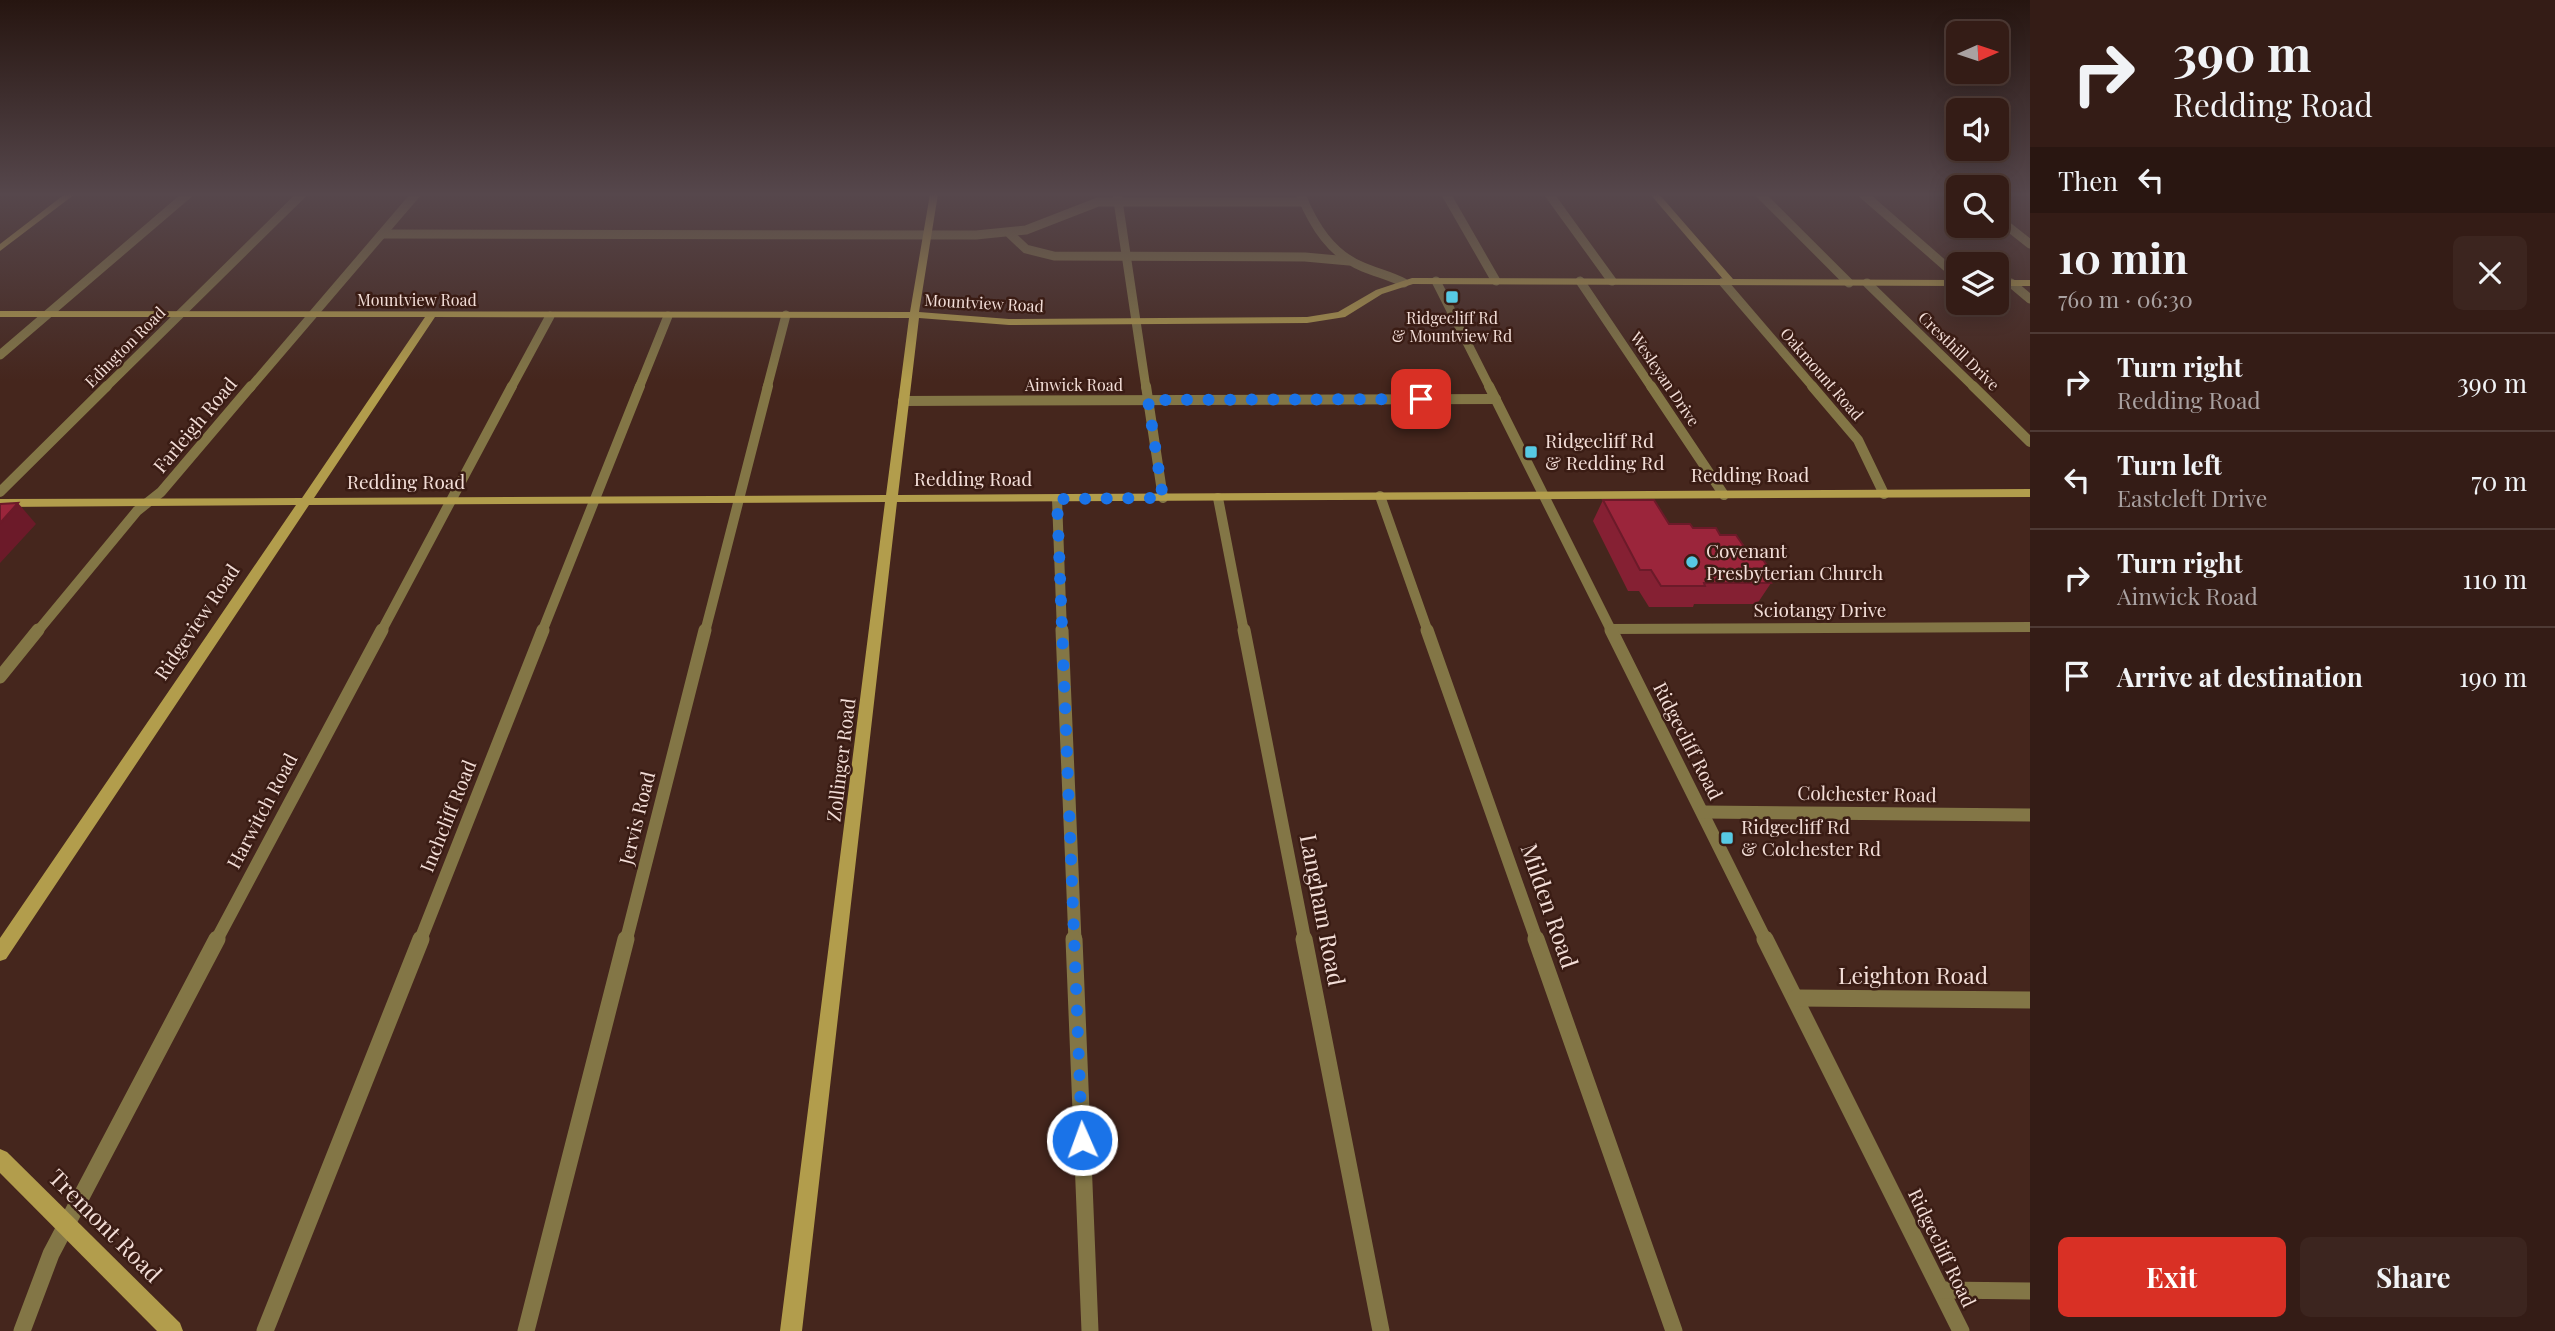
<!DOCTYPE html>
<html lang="en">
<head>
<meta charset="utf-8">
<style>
  :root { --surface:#341c16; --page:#3c251f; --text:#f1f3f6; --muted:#a9a1a1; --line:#4e3a35; --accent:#d93025 }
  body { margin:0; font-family:"Playfair Display",serif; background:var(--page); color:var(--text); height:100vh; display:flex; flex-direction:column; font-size:26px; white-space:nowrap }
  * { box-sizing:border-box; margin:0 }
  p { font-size:23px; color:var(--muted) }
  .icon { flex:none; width:38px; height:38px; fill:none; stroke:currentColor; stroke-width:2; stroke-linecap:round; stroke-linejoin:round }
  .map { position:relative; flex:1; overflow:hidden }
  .sheet { display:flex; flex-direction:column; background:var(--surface); width:525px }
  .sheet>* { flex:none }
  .banner { background:#341c16; color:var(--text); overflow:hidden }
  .needle { width:46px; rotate:87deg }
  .fabs { position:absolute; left:1946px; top:21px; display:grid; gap:14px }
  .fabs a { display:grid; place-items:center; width:63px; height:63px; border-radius:10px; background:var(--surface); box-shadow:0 4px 18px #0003,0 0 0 2px var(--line); font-size:35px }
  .pin { position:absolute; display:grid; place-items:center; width:60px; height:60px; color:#fff; margin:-30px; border-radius:14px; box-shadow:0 4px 10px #0006 }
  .me { position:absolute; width:77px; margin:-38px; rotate:358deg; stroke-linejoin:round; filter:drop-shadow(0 0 5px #0008) }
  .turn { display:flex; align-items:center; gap:24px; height:147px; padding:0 28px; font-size:32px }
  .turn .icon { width:91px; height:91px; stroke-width:2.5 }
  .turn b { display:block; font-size:49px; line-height:60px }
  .then { display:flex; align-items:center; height:66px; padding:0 28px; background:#0003; gap:14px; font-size:26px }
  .round { display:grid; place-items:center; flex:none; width:74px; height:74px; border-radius:10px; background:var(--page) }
  .headline { display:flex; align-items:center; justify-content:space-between; height:119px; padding:0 28px }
  h1 { font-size:42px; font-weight:700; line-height:52px }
  .action { display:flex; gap:14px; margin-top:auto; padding:14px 28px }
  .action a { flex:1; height:80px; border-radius:10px; background:var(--accent); color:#fff; font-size:28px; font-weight:700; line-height:80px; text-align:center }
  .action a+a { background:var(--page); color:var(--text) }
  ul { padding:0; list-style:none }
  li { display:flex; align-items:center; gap:21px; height:98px; padding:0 28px; border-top:2px solid var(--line) }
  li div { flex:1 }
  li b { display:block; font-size:26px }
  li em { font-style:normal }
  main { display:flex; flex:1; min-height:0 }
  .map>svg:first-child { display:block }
</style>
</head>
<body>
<main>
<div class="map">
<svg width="2030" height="1331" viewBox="0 0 2030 1331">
  <rect width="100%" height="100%" fill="#45261d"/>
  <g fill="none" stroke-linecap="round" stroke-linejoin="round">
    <g stroke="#837646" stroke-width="9">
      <polyline points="1117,194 1146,388"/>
      <polyline points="1446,194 1496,281"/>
      <polyline points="1549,194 1612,281"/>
      <polyline points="1760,194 1849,283"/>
      <polyline points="1863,194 1958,277"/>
      <path d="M 1301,195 C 1314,226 1331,254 1363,267 C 1377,273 1391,276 1404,283"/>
      <polyline points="1997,218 2030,244"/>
      <polyline points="382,234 976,235 1026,230 1098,202 1303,202"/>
      <polyline points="1010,234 1026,249 1054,256 1305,257 1349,261"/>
      <polyline points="1436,281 1490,388"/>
      <polyline points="1580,281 1652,388"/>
      <polyline points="1723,282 1814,388"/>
      <polyline points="1867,283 1975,388"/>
      <polyline points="2011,283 2030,299"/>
      <polyline points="0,355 188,194"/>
      <polyline points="105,388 302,194"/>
      <polyline points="250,388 416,194"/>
      <polyline points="511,388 550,316"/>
      <polyline points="639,388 668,316"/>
      <polyline points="767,388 786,315"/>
    </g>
    <g stroke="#837646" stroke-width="10">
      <polyline points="1146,386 1163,498"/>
      <polyline points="1489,386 1612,632"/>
      <polyline points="1651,386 1724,495"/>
      <polyline points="1812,386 1858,440 1884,494"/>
      <polyline points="1973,386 2030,442"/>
      <polyline points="903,401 1496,399"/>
      <polyline points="0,492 107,386"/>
      <polyline points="1380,496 1428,632"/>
      <polyline points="1218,498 1244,632"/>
      <polyline points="1057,499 1062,632"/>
      <polyline points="1610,629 2030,627"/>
      <polyline points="37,632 137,511 161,492 251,386"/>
      <polyline points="381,632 512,386"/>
      <polyline points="542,632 640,386"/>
      <polyline points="705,632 768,386"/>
    </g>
    <g stroke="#837646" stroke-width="13">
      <polyline points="1062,630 1075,941"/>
      <polyline points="1244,630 1305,941"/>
      <polyline points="1427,630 1537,941"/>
      <polyline points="1611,630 1766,941"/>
      <polyline points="0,677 38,630"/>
      <polyline points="1703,812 2030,815"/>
      <polyline points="216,941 382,630"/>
      <polyline points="420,941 543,630"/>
      <polyline points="626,941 705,630"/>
    </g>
    <g stroke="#837646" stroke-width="17">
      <polyline points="1074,939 1090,1331"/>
      <polyline points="1304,939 1381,1331"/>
      <polyline points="1536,939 1674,1331"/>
      <polyline points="1765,939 1961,1331"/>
      <polyline points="1796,998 2030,1000"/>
      <polyline points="1941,1290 2030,1291"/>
      <polyline points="22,1331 51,1254 217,939"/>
      <polyline points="265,1331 421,939"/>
      <polyline points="526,1331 626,939"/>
    </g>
    <g fill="#b29d4c" fill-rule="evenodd">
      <polygon points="65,194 75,194 0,251 0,244"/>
      <path d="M 930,194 L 938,194 L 919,312 L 1009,319 L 1307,317 L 1338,312 L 1376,290 L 1412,278 L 1723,279 L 1650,194 L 1659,194 L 1733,279 L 1958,280 L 1958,286 L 1413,284 L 1382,294 L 1345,317 L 1307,323 L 1009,325 L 919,318 L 898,495 L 2030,489 L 2030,497 L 897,502 L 802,1331 L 780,1331 L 885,502 L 309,505 L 6,959 L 0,961 L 0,938 L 296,505 L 0,507 L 0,499 L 302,498 L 425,317 L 0,317 L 0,311 L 910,312 ZM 435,317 L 909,318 L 886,495 L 314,498 Z"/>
      <rect x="1997" y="280" width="33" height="6"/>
      <polygon points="0,1149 7,1152 180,1323 183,1331 157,1331 0,1173"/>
    </g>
  </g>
  <polygon fill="#852033" points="1603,500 1669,524 1720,535 1745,548 1770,570 1766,576 1771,583 1757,604 1694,604 1693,607 1649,607 1639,591 1628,591 1593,521"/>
  <polygon fill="#6c1a29" points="18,503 36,524 0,563 0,523"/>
  <g fill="#9b253b" stroke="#6c1a29" stroke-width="2">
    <polygon points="1603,500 1654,500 1669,524 1690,524 1693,528 1716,528 1720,535 1736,535 1745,548 1755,548 1770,570 1762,570 1771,583 1704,583 1705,586 1661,586 1651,570 1640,570"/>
    <polygon points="18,503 0,523 0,504"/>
  </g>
  <linearGradient id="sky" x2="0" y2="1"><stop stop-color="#261510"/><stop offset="0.51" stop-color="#56474c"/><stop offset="1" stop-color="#56474c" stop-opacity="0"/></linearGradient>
  <rect width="2030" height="381" fill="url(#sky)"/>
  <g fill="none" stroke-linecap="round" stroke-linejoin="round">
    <polyline stroke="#1a73e8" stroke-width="12" stroke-dasharray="0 21.6" points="1082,1140 1057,499 1163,498 1148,400 1421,399"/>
  </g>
  <g fill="#57c9e3" stroke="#3a1c14" stroke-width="2.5">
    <rect x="1445" y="290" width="14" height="14" rx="3.5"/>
    <rect x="1524" y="445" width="14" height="14" rx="3.5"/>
    <circle cx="1692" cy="562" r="7"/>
    <rect x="1720" y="831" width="14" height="14" rx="3.5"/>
  </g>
  <g text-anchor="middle" stroke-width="5" stroke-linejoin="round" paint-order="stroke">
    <g font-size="16" fill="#f3ded8" stroke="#3a1c14">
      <text x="417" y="306">Mountview Road</text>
      <text transform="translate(984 303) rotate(3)" y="6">Mountview Road</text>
      <text transform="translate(125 347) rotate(-45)" y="6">Edington Road</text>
      <text transform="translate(1959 351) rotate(44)" y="6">Cresthill Drive</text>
      <text transform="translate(1822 374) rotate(49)" y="6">Oakmount Road</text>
      <text transform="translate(1665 379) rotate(56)" y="6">Wesleyan Drive</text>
      <text x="1074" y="391">Ainwick Road</text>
    </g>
    <g font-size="16" fill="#f3ded8" stroke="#3a1c14">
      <text x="1452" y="324">Ridgecliff Rd<tspan x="1452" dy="18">&amp; Mountview Rd</tspan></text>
    </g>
    <g font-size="19" fill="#f3ded8" stroke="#3a1c14">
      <text transform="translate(195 425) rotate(-50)" y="7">Farleigh Road</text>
      <text x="1750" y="482">Redding Road</text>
      <text x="973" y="486">Redding Road</text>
      <text x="406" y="489">Redding Road</text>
      <text x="1820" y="617">Sciotangy Drive</text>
      <text transform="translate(197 622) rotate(-56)" y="7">Ridgeview Road</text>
      <text transform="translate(1688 741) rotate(63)" y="7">Ridgecliff Road</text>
      <text transform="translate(841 760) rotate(-83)" y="7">Zollinger Road</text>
      <text transform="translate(1867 794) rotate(1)" y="7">Colchester Road</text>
      <text transform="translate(262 811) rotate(-62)" y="7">Harwitch Road</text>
      <text transform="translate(448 816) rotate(-68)" y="7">Inchcliff Road</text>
      <text transform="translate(637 818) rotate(-76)" y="7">Jervis Road</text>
      <text transform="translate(1942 1248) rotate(64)" y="7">Ridgecliff Road</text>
    </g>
    <g font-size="19" fill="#f3ded8" stroke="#3a1c14" text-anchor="start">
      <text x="1545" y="448">Ridgecliff Rd<tspan x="1545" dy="22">&amp; Redding Rd</tspan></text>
      <text x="1706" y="558">Covenant<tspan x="1706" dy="22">Presbyterian Church</tspan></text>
      <text x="1741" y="834">Ridgecliff Rd<tspan x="1741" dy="22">&amp; Colchester Rd</tspan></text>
    </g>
    <g font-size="23" fill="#f3ded8" stroke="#3a1c14">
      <text transform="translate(1549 906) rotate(71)" y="8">Milden Road</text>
      <text transform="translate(1322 910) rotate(79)" y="8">Langham Road</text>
      <text x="1913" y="984">Leighton Road</text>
      <text transform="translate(105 1226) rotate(45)" y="8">Tremont Road</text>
    </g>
  </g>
</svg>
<div class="fabs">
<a><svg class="needle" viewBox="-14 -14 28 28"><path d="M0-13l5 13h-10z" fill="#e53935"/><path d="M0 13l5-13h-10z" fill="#a9a1a1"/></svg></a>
<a><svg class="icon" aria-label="sound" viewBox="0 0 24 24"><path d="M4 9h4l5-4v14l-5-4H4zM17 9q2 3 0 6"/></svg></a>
<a><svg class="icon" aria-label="search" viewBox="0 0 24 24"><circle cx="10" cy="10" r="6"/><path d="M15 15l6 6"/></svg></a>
<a><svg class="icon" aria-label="layers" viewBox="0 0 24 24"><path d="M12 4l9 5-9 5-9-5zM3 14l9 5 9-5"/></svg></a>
</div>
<div class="pin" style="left:1421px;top:399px;background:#d93025"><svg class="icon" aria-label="arrive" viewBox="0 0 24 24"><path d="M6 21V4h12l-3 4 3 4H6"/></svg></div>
<svg class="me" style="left:1082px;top:1140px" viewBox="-20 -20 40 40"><circle r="17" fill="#1a73e8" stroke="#fff" stroke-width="3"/><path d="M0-11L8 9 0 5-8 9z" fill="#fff"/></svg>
</div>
<section class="sheet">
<div class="banner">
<div class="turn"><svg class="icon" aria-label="right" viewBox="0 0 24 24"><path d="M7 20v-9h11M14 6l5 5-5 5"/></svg><div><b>390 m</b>Redding Road</div></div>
<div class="then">Then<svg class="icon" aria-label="left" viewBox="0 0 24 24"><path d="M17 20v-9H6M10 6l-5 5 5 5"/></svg></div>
</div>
<div class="headline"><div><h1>10 min</h1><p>760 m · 06:30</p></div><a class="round"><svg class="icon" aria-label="close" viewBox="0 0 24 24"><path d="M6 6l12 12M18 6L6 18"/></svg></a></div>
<ul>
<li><svg class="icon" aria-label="right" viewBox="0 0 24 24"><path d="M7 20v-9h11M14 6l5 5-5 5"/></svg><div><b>Turn right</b><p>Redding Road</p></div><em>390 m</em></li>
<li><svg class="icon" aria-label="left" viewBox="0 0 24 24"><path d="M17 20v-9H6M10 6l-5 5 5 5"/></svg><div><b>Turn left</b><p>Eastcleft Drive</p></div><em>70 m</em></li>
<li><svg class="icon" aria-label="right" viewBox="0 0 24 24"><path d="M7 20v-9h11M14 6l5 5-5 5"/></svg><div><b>Turn right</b><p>Ainwick Road</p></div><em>110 m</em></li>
<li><svg class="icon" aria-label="arrive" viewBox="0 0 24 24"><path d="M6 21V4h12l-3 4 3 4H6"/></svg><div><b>Arrive at destination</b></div><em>190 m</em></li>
</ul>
<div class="action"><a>Exit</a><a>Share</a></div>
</section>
</main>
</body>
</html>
